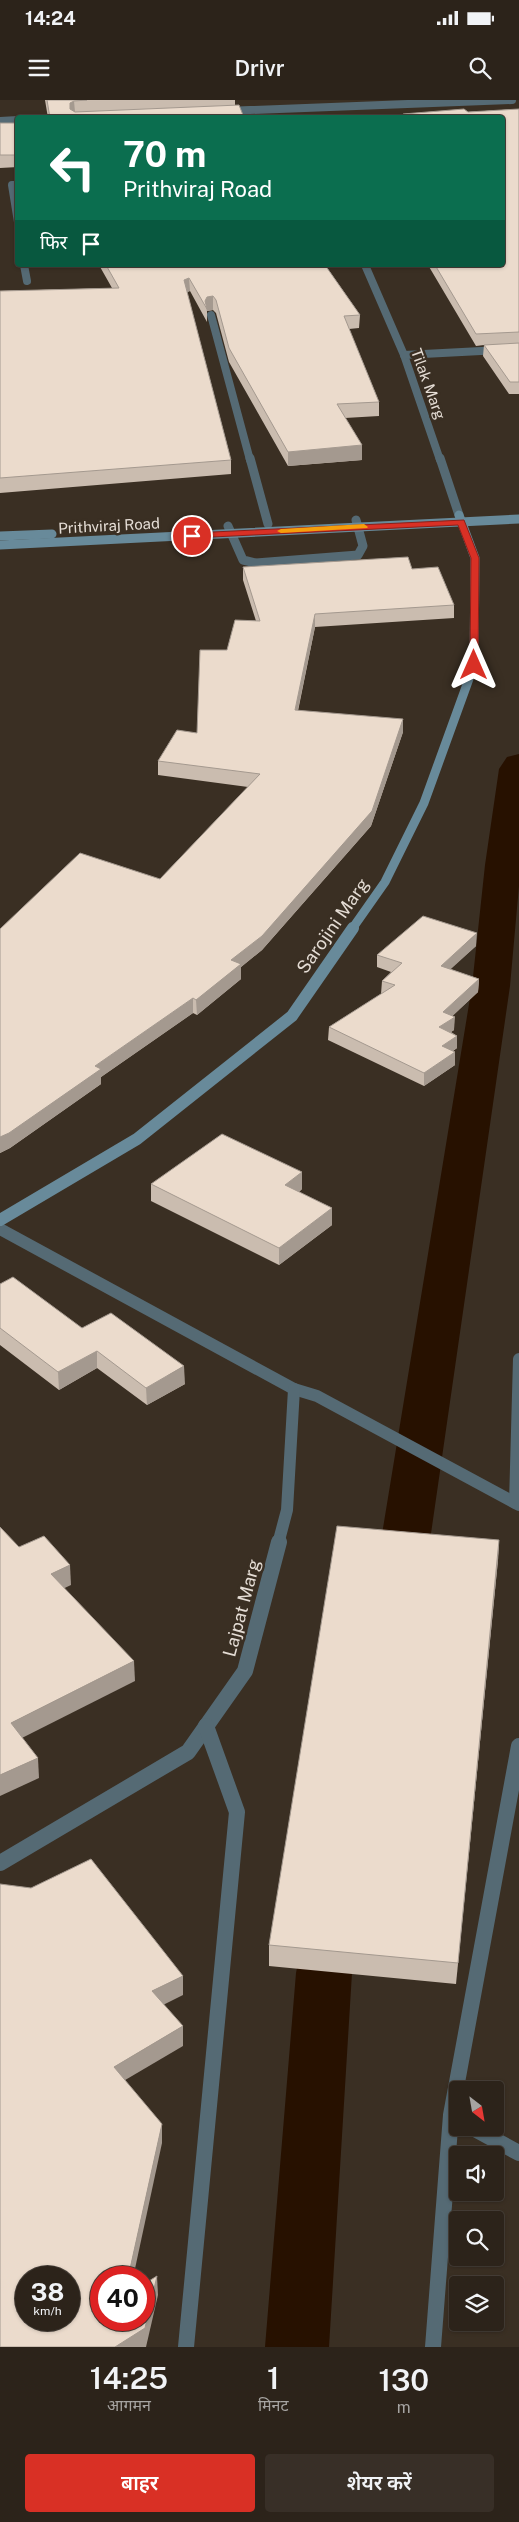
<!DOCTYPE html>
<html lang="hi">
<head>
<meta charset="utf-8">
<style>
  :root { --surface:#2c231a; --page:#382f27; --text:#f1f3f6; --muted:#a6a4a2; --line:#484039; --accent:#d93025 }
  body { margin:0; font-family:"Public Sans","Noto Sans Devanagari",sans-serif; background:var(--page); color:var(--text); height:100vh; display:flex; flex-direction:column; font-size:19px; white-space:nowrap }
  * { box-sizing:border-box; margin:0 }
  p { font-size:16px; color:var(--muted) }
  .icon { flex:none; width:28px; height:28px; fill:none; stroke:currentColor; stroke-width:2; stroke-linecap:round; stroke-linejoin:round }
  .map { position:relative; height:2247px; overflow:hidden }
  .drawer { display:flex; flex-direction:column; background:var(--surface); flex:1 }
  .drawer>* { flex:none }
  .guide { position:absolute; left:15px; top:15px; width:490px; height:152px; border-radius:5px; box-shadow:0 1px 4px #0004,0 0 0 1px var(--line); background:#0b6e4f; color:#fff; overflow:hidden }
  .needle { width:32px; rotate:149deg }
  .controls { position:absolute; left:449px; top:1981px; display:grid; gap:10px }
  .controls a { display:grid; place-items:center; width:55px; height:55px; border-radius:5px; background:var(--surface); box-shadow:0 1px 4px #0004,0 0 0 1px var(--line); font-size:25px }
  .speed { position:absolute; left:15px; top:2166px; display:flex; gap:10px; font-size:25px; font-weight:700; text-align:center }
  .speed>* { display:grid; place-content:center; width:65px; height:65px; border-radius:50%; background:var(--surface); box-shadow:0 1px 4px #0004,0 0 0 1px var(--line); line-height:1 }
  .speed small { font-size:12px; font-weight:400 }
  .speed .limit { border:8px solid #d22; background:#fff; color:#111 }
  .pin { position:absolute; display:grid; place-items:center; width:42px; height:42px; color:#fff; margin:-21px; border:2px solid #fff; border-radius:50%; box-shadow:0 1px 5px #0007 }
  .me { position:absolute; width:55px; margin:-28px; rotate:0deg; stroke-linejoin:round; filter:drop-shadow(0 0 4px #0008) }
  .turn { display:flex; align-items:center; gap:18px; height:105px; padding:0 25px; font-size:22px }
  .turn .icon { width:65px; height:65px; stroke-width:2.5 }
  .turn b { display:block; font-size:35px; line-height:42px }
  .then { display:flex; align-items:center; height:48px; padding:0 25px; background:#0003; gap:10px; font-size:19px }
  .eta { display:flex; justify-content:space-evenly; align-items:center; height:85px; text-align:center }
  .eta b { font-size:30px; font-weight:600; line-height:35px }
  .action { display:flex; gap:10px; margin-top:auto; padding:10px 25px }
  .action a { flex:1; height:58px; border-radius:5px; background:var(--accent); color:#fff; font-size:20px; font-weight:600; line-height:58px; text-align:center }
  .action a+a { background:var(--page); color:var(--text) }
  .status { display:flex; justify-content:space-between; align-items:center; height:35px; padding:0 25px; background:var(--surface); direction:ltr }
  .status svg { height:14px; fill:currentColor }
  header { display:flex; justify-content:space-between; align-items:center; height:65px; padding:0 25px; background:var(--surface); font-size:22px; font-weight:600 }
  .map>svg:first-child { display:block }
</style>
</head>
<body>
<div class="status"><b>14:24</b><svg viewBox="0 0 49 12"><path d="M0 12V9h3v3zM5 12V6h3v6zM10 12V3h3v9zM15 12V0h3v12zM26 1h20v11H26zM47 4h2v5h-2z"/></svg></div>
<header><svg class="icon" aria-label="menu" viewBox="0 0 24 24"><path d="M4 6h16M4 12h16M4 18h16"/></svg>Drivr<svg class="icon" aria-label="search" viewBox="0 0 24 24"><circle cx="10" cy="10" r="6"/><path d="M15 15l6 6"/></svg></header>
<div class="map">
<svg width="519" height="2247" viewBox="0 0 519 2247">
  <rect width="100%" height="100%" fill="#3a2f23"/>
  <g fill="none" stroke-linecap="round" stroke-linejoin="round">
    <g fill="#271100" fill-rule="evenodd">
      <polygon points="519,654 519,786 510,886 423,1489 415,1501 398,1506 381,1501 373,1489 472,886 485,765 499,669 507,657"/>
      <polygon points="335,1792 355,1799 363,1814 352,1873 329,2247 265,2247 296,1873 307,1814 315,1799"/>
    </g>
    <polyline stroke="#556a74" stroke-width="8" points="211,215 250,360"/>
    <g stroke="#556a74" stroke-width="9">
      <polyline points="250,358 268,424"/>
      <polyline points="228,426 243,460 256,463 358,455 363,446 356,420"/>
    </g>
    <g stroke="#556a74" stroke-width="8">
      <polyline points="225,11 512,0"/>
      <polyline points="0,21 18,20"/>
      <polyline points="18,85 12,85 18,122"/>
      <polyline points="24,165 27,181"/>
      <polyline points="365,165 404,255 440,360"/>
      <polyline points="404,255 519,249"/>
    </g>
    <polyline stroke="#556a74" stroke-width="9" points="440,358 459,415"/>
    <g stroke="#556a74" stroke-width="12">
      <polyline points="0,1129 294,1289 317,1296 519,1405"/>
      <polyline points="515,1403 519,1259"/>
      <polyline points="278,1444 287,1410 294,1289"/>
    </g>
    <g stroke="#556a74" stroke-width="16">
      <polyline points="0,1763 188,1652 245,1571 279,1442"/>
      <polyline points="473,2028 519,2053"/>
      <polyline points="186,2247 237,1712 206,1626"/>
      <polyline points="433,2247 451,2015 519,1646"/>
    </g>
    <g stroke="#688a9a" stroke-width="9">
      <polyline points="0,436 52,434"/>
      <polyline points="0,445 519,419"/>
      <polyline points="352,829 385,782 424,703 474,565 475,458 459,415"/>
    </g>
    <polyline stroke="#688a9a" stroke-width="12" points="0,1120 137,1039 292,916 353,828"/>
  </g>
  <g fill="#cabcaf">
    <polygon points="45,0 235,0 235,5 243,15 249,18 48,18"/>
    <polygon points="519,9 519,294 509,294 483,256 484,245 476,246 428,165 502,165 502,18 403,18 403,14 468,12"/>
    <polygon points="0,23 18,23 18,67 0,68"/>
    <polygon points="99,165 325,165 360,215 359,228 349,229 379,302 379,316 345,318 362,345 362,360 288,366 229,262 216,213 213,210 207,211 207,222 190,191 187,192 231,360 231,374 0,393 0,191 112,188"/>
    <polygon points="243,467 412,469 454,505 454,518 315,527 298,611 403,632 371,726 262,850 241,867 241,879 197,915 193,913 101,977 101,984 10,1048 0,1053 0,829 160,779 248,687 158,675 158,661 197,633 227,550 256,521 243,480"/>
    <polygon points="476,846 450,869 479,879 478,892 452,916 454,930 451,932 457,936 457,948 453,951 455,965 424,986 328,940 329,927 381,894 382,881 391,872 377,867 377,855"/>
    <polygon points="302,1072 302,1089 299,1092 332,1108 332,1125 279,1165 151,1101 151,1084"/>
    <polygon points="0,1184 82,1228 185,1284 147,1305 97,1268 59,1290 0,1245"/>
    <polygon points="499,1440 498,1460 456,1884 269,1866 269,1845"/>
  </g>
  <g fill="#a4998f">
    <polygon points="74,1 75,12 70,18 70,3"/>
    <polygon points="189,178 190,191 185,193 184,180"/>
    <polygon points="213,196 213,210 207,211 207,212 205,201 207,197"/>
    <polygon points="362,345 362,360 288,366 288,352"/>
    <polygon points="315,514 315,527 295,624 295,610"/>
    <polygon points="403,619 403,632 371,726 262,850 241,867 241,879 197,915 196,900 231,860"/>
    <polygon points="477,833 476,846 440,879 441,866"/>
    <polygon points="479,879 478,892 443,925 443,912"/>
    <polygon points="193,898 193,913 101,977 101,984 10,1048 0,1053 0,1037 95,966"/>
    <polygon points="455,917 454,930 438,940 439,927"/>
    <polygon points="457,936 457,948 441,959 442,946"/>
    <polygon points="455,952 455,965 424,986 424,973"/>
    <polygon points="302,1072 302,1089 285,1102 285,1085"/>
    <polygon points="332,1108 332,1125 279,1165 279,1148"/>
    <polygon points="97,1251 97,1268 59,1290 58,1272"/>
    <polygon points="184,1266 185,1284 147,1305 146,1288"/>
    <polygon points="499,1440 498,1460 456,1884 458,1863"/>
    <polygon points="70,1465 71,1485 52,1494 51,1474"/>
    <polygon points="134,1561 135,1581 12,1643 11,1623"/>
    <polygon points="38,1658 39,1678 0,1696 0,1675"/>
    <polygon points="183,1876 183,1895 153,1910 152,1891"/>
    <polygon points="183,1926 183,1946 115,1986 114,1967"/>
    <polygon points="162,2024 162,2043 133,2178 128,2178"/>
    <polygon points="157,2176 158,2195 146,2247 115,2247"/>
  </g>
  <g fill="#ebdbcc" stroke="#a4998f" fill-rule="evenodd">
    <polygon points="47,0 87,0 74,1 70,3 70,9 75,12 239,5 243,15 248,15 249,18 50,18"/>
    <polygon points="464,9 468,12 519,9 519,232 476,234 435,165 502,165 502,18 406,18 403,14"/>
    <rect x="0" y="23" width="18" height="32"/>
    <polygon points="106,165 325,165 360,215 344,216 379,302 337,304 362,345 288,352 229,248 216,200 213,196 207,197 205,201 207,209 189,178 184,180 231,360 0,378 0,191 119,188"/>
    <polygon points="519,243 519,282 510,282 484,245"/>
    <polygon points="408,457 412,469 438,467 454,505 315,514 295,610 403,619 372,711 262,836 231,860 241,864 196,900 193,898 95,966 101,969 9,1033 0,1037 0,829 80,753 160,779 260,674 158,661 177,630 197,633 200,550 227,550 235,520 260,521 243,467"/>
    <polygon points="423,816 477,833 441,866 479,879 443,912 455,917 439,927 457,936 442,946 455,952 424,973 329,927 395,885 382,881 402,863 377,855"/>
    <polygon points="222,1034 302,1072 285,1085 332,1108 279,1148 151,1084"/>
    <polygon points="13,1177 82,1228 111,1213 184,1266 146,1288 97,1251 58,1272 0,1228 0,1184"/>
    <polygon points="337,1426 499,1440 458,1863 269,1845"/>
    <polygon points="0,1427 19,1447 44,1436 70,1465 51,1474 134,1561 11,1623 38,1658 0,1675"/>
    <path d="M 91,1759 L 183,1876 L 152,1891 L 183,1926 L 114,1967 L 162,2024 L 128,2178 L 101,2178 L 101,2220 L 144,2220 L 144,2184 L 157,2176 L 145,2228 L 115,2247 L 0,2247 L 0,1784 L 31,1788 ZM 26,2178 L 69,2178 L 69,2220 L 26,2220 Z"/>
  </g>
  <polygon fill="#d93025" stroke="#8d1f18" points="464,420 479,458 478,565 474,568 470,565 471,458 458,425 192,438 188,436 192,433"/>
  <polygon fill="#f59e0b" points="364,424 368,427 367,428 281,433 277,431 281,429"/>
  <g text-anchor="middle" stroke-width="5" stroke-linejoin="round" paint-order="stroke">
    <g font-size="15" fill="#e5ddd5" stroke="#3a2f23">
      <text transform="translate(428 284) rotate(70)" y="5">Tilak Marg</text>
      <text transform="translate(109 426) rotate(-3)" y="5">Prithviraj Road</text>
    </g>
    <g font-size="18" fill="#e5ddd5" stroke="#3a2f23">
      <text transform="translate(333 826) rotate(-55)" y="6">Sarojini Marg</text>
      <text transform="translate(242 1508) rotate(-75)" y="6">Lajpat Marg</text>
    </g>
  </g>
</svg>
<div class="controls">
<a><svg class="needle" viewBox="-14 -14 28 28"><path d="M0-13l5 13h-10z" fill="#e53935"/><path d="M0 13l5-13h-10z" fill="#a6a4a2"/></svg></a>
<a><svg class="icon" aria-label="sound" viewBox="0 0 24 24"><path d="M4 9h4l5-4v14l-5-4H4zM17 9q2 3 0 6"/></svg></a>
<a><svg class="icon" aria-label="search" viewBox="0 0 24 24"><circle cx="10" cy="10" r="6"/><path d="M15 15l6 6"/></svg></a>
<a><svg class="icon" aria-label="layers" viewBox="0 0 24 24"><path d="M12 4l9 5-9 5-9-5zM3 14l9 5 9-5"/></svg></a>
</div>
<div class="speed"><div>38<small>km/h</small></div><div class="limit">40</div></div>
<div class="pin" style="left:192px;top:436px;background:#d93025"><svg class="icon" aria-label="arrive" viewBox="0 0 24 24"><path d="M6 21V4h12l-3 4 3 4H6"/></svg></div>
<svg class="me" style="left:474px;top:565px" viewBox="-20 -20 40 40"><path d="M0-17L14 15 0 8-14 15z" fill="#d93025" stroke="#fff" stroke-width="4"/></svg>
<div class="guide">
<div class="turn"><svg class="icon" aria-label="left" viewBox="0 0 24 24"><path d="M17 20v-9H6M10 6l-5 5 5 5"/></svg><div><b>70 m</b>Prithviraj Road</div></div>
<div class="then">फिर<svg class="icon" aria-label="arrive" viewBox="0 0 24 24"><path d="M6 21V4h12l-3 4 3 4H6"/></svg></div>
</div>
</div>
<section class="drawer">
<div class="eta">
<div><b>14:25</b><p>आगमन</p></div>
<div><b>1</b><p>मिनट</p></div>
<div><b>130</b><p>m</p></div>
</div>
<div class="action"><a>बाहर</a><a>शेयर करें</a></div>
</section>
</body>
</html>
